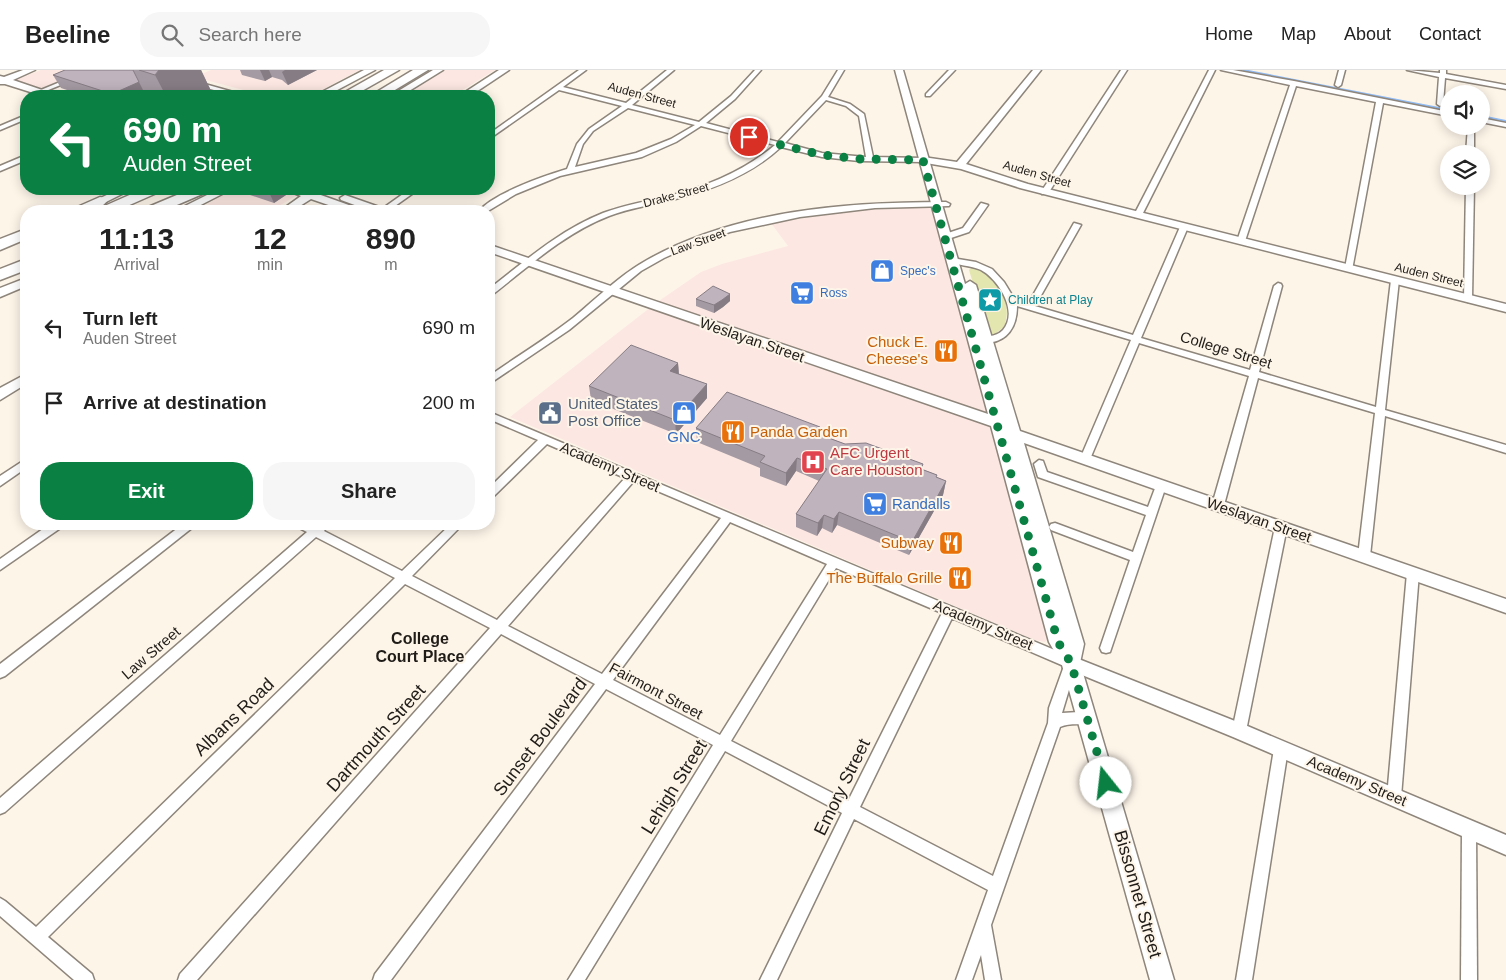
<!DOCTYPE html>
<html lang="en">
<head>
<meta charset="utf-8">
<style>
  :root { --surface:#fff; --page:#f6f6f6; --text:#222; --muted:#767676; --line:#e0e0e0; --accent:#0b8043 }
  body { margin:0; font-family:Helvetica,sans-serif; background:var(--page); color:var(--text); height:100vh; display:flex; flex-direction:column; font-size:19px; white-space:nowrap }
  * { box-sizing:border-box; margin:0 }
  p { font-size:16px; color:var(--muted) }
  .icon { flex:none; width:28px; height:28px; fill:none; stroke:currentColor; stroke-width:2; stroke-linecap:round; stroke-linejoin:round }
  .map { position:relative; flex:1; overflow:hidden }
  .drawer { position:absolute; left:20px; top:135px; width:475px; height:325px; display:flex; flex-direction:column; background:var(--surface); border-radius:20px; box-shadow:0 2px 12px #0003 }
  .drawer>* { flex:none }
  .guide { position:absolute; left:20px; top:20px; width:475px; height:105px; border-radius:20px; box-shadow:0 2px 12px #0003; background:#0b8043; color:#fff; overflow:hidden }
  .controls { position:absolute; left:1440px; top:15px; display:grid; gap:10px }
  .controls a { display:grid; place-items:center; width:50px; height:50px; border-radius:50%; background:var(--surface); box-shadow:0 2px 12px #0003; font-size:25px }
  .pin { position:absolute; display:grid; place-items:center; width:42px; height:42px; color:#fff; margin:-21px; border:2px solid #fff; border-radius:50%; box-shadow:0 1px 5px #0007 }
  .me { position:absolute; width:55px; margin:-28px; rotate:344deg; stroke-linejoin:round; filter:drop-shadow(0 0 4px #0008) }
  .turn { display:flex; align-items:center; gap:18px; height:105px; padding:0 20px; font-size:22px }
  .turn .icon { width:65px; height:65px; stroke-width:2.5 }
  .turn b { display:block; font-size:35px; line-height:42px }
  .eta { display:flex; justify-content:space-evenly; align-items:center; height:85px; text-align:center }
  .eta b { font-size:30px; font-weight:800; line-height:35px }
  .primary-button { display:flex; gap:10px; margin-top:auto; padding:10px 20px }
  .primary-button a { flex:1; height:58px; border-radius:20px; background:var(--accent); color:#fff; font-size:20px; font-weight:800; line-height:58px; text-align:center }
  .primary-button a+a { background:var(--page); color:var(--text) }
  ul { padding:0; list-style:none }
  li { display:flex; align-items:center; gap:15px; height:75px; padding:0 20px }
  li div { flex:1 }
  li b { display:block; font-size:19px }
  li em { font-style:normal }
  header { display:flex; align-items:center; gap:30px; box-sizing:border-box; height:70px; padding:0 25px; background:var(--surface); border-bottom:1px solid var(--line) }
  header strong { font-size:24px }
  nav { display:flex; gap:28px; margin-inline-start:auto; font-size:18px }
  .search { width:350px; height:45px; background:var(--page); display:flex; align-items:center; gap:12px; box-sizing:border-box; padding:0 18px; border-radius:20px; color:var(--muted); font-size:19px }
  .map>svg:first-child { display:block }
</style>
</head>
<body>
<header>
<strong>Beeline</strong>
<div class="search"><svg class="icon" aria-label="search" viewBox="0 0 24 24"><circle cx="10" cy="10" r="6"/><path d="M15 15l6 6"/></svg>Search here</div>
<nav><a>Home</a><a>Map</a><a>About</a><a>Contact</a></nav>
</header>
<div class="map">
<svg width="1506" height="910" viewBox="0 0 1506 910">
  <rect width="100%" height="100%" fill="#fef5e9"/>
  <g fill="#fce7e2">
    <polygon points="41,0 87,0 41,19 15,10"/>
    <polygon points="211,0 360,0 310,26 265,26 195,7"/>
    <polygon points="443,0 495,0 453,26 397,26"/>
    <polygon points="235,119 307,119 271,141 230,141 207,134"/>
    <polygon points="933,137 1050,567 1045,572 1035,570 510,347 656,233 701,202 722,194 788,176 771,153 861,140"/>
  </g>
  <path fill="#e3e6af" d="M 973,196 C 996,207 1014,231 1004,257 L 992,266 L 988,263 L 969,200 Z"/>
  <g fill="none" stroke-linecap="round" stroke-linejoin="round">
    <g stroke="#91bcf5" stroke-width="2">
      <polyline points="1243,0 1449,40"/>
      <polyline points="1481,46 1506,51"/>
    </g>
    <defs>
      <g id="minor">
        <polygon points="89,0 97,0 41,23 36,22"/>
        <path d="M 579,0 L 586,0 L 563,17 L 626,33 L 667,0 L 674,0 L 632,35 L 699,52 L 731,26 L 755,0 L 761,0 L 735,29 L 706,53 L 778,72 L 822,26 L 838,0 L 844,0 L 828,27 L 850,34 L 864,44 L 873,87 L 923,88 L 927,90 L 923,92 L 859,91 L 822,87 L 781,77 C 751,105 712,120 672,130 C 651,135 630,138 609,146 C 565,163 529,196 492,225 L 489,226 L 489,219 C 525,191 560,160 603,143 C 624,135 647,131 669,126 C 708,116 744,101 775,75 L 701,56 L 676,72 L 642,87 L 560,106 L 516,124 L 488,141 L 479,141 C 494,123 544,106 567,99 L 577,74 L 589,59 L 622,36 L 559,20 L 489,69 L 489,64 ZM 826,30 L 846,36 L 859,46 L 866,87 L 822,83 L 785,73 ZM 628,38 L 695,55 L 671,69 L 636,83 L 575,97 L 583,74 L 593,61 Z"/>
        <polygon points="949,0 955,0 930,26 926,26 926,24"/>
        <polygon points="1121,0 1127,0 1049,122 1042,124 1041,122"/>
        <polygon points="1209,0 1215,0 1142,145 1135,147 1134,145"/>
        <polygon points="1221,0 1233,0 1294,11 1449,42 1449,46 1383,33 1352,200 1349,201 1345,198 1376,32 1296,16 1245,171 1241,173 1237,171 1290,15"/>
        <polygon points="1339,0 1345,0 1341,15 1338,17 1335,15"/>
        <polygon points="1407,0 1440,3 1440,0 1446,0 1446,4 1506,15 1506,19 1445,8 1443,34 1440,36 1437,34 1439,7"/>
        <polygon points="194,11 244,25 245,26 236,26 192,14 191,13"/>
        <polygon points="26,45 26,49 0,60 0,56"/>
        <polygon points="1481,48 1506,53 1506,57 1481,52"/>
        <polygon points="1468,56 1474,56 1474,84 1466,84"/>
        <polygon points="26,85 26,90 0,101 0,96"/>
        <polygon points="1466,116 1474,116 1472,229 1468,232 1464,229"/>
        <polygon points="410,119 419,119 388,141 379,141"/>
        <path d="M 946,132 L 950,134 L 949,136 L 875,138 L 800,147 L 730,162 L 695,174 L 664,188 L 641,201 L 569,260 L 489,314 L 489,306 C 516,287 546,269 573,248 C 597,228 620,205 647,190 C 736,140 846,132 946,132 Z"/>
        <polygon points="981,133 988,135 969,162 948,169 942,169 942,165 963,158"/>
        <path d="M 1074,153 L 1081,155 L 1035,236 L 1133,265 L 1180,157 L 1187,155 L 1188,157 L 1141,268 L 1250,300 L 1274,216 L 1278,213 L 1281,214 L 1282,216 L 1259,302 L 1376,337 L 1391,210 L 1395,207 L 1398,208 L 1399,210 L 1385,340 L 1506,375 L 1506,383 L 1385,346 L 1370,486 L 1368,489 L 1360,489 L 1358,486 L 1375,343 L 1258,308 L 1224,435 L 1218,439 L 1212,435 L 1249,306 L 1139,273 L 1090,389 L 1089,392 L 1081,392 L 1080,389 L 1131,270 L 1017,236 C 1017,263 1001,277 974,272 L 974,268 C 983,266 996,268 1003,260 C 1019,241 998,209 981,200 C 971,195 956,196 948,190 L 952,188 L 976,192 L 992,199 L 1004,212 L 1015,230 L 1028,234 Z"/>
        <path d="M 489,342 L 1076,589 L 1077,593 L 1062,643 L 1079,642 L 1093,644 L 1095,648 L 1093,652 C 1082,656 1071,652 1060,657 L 991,855 L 1001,910 L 985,910 L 981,885 L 972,910 L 956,910 L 988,820 L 854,749 L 777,910 L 760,910 L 842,743 L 725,681 L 585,910 L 568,910 L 713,675 L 606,619 L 391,910 L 373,910 L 375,904 L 595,614 L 501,564 L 197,910 L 178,910 L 180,904 L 490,558 L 405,514 L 48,867 L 92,904 L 94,910 L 74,910 L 0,846 L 0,828 L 5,831 L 36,857 L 395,508 L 316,467 L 5,742 L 0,744 L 0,728 L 307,462 L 297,457 L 296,454 L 310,454 L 314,456 L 317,454 L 329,454 L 324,461 L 402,501 L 451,454 L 463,454 L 412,506 L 497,550 L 625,408 L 547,374 L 493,427 L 489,428 L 489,418 L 538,370 L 489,349 ZM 634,411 L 721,448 L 602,604 L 508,556 ZM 730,452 L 827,494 L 720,665 L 613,610 ZM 836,498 L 942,543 L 848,731 L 731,671 ZM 952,548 L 1064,596 L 1049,638 L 1048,653 L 993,806 L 860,737 Z"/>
        <polygon points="26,389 26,398 0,416 0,406"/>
        <polygon points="1039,390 1043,391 1047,402 1148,437 1157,413 1165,413 1166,416 1110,582 1106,583 1102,582 1100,578 1130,490 1051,460 1049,457 1051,454 1055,453 1133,482 1146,445 1038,407 1034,394"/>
        <polygon points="1281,453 1285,454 1287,457 1246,661 1244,665 1239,667 1234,665 1232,661 1275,457 1277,454"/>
        <polygon points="50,454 64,454 62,457 0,500 0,489"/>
        <polygon points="183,454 197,454 5,606 0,608 0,594"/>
        <polygon points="1413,498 1417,500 1419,503 1401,727 1399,732 1394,734 1389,732 1387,727 1407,503 1409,500"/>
        <polygon points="1281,673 1286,674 1288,679 1252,910 1236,910 1274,679 1276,674"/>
        <polygon points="1469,752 1474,754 1476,759 1477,910 1461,910 1462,759 1464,754"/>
      </g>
      <g id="tertiary">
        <polygon points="1033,0 1041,0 966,94 1028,114 1506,234 1506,242 1020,118 961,99 920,92 918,90 923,87 957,92"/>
        <polygon points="1071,586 1245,655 1506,765 1506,785 1233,667 1065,598 1062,593 1065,588"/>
      </g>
      <g id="secondary">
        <polygon points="23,0 35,0 13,10 54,24 55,26 43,26 5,14 0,14 0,6 4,7"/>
        <polygon points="364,0 375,0 326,26 314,26"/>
        <polygon points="433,0 443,0 401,26 390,26"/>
        <polygon points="499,0 509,0 470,26 459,26"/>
        <polygon points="895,0 903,0 965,214 970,211 976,215 1020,361 1506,529 1506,543 1024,373 1084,574 1080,593 1174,910 1150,910 1062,595 1049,572 991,356 489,182 489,175 493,176 988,344"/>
        <polygon points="119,119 132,119 90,140 86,141 80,138"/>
        <polygon points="219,119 232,119 189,141 175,141"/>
        <polygon points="288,119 309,121 320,119 321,121 318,124 360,139 362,141 346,141 311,129 292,141 280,141 301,126 289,121"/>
        <polygon points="345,125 385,139 387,141 371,141 341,130 340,128"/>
        <polygon points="26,208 26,216 0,227 0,218"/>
        <polygon points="26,304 26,314 0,330 0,318"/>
      </g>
      <g id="motorway">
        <polygon points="384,0 399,0 353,26 338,26"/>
        <polygon points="413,0 428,0 385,26 379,26 375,23"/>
        <polygon points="143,119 161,119 159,122 116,141 98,141 100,138"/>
        <polygon points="191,119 209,119 207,122 163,141 144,141 146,138"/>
        <path d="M 100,127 L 105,128 L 107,131 C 99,142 85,142 73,141 L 75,138 Z"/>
        <polygon points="26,159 26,169 0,180 0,169"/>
        <polygon points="26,189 26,200 0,210 0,199"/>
      </g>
    </defs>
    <use href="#minor" stroke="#8e857b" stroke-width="3"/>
    <use href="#tertiary" stroke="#8e857b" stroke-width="3"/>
    <use href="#secondary" stroke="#8e857b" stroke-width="3"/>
    <use href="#motorway" stroke="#8e857b" stroke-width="3"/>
    <use href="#minor" fill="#fff" fill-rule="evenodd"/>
    <use href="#tertiary" fill="#fff" fill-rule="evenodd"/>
    <use href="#secondary" fill="#fff" fill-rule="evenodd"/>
    <use href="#motorway" fill="#fff" fill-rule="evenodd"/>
  </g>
  <g fill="#a49aa3">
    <polygon points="65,0 201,0 213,25 212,26 85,26 61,18 53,5"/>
    <polygon points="240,0 317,0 288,15 282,10 272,7 265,11 242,5"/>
    <polygon points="242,119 283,119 286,125 274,133 244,123"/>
    <polygon points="730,224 730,231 723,237 714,243 696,236 696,229"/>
    <polygon points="678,293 679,304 707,314 707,328 676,364 591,330 589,316"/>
    <polygon points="696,358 819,364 845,374 923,394 922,399 937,405 936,407 946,411 943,425 909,485 837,455 832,463 822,458 817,466 796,457 796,444 819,411 796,401 786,416 760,406 760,398 697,372"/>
  </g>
  <g fill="#867d84">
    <polygon points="159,0 201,0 213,25 212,26 166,26 155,5"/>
    <polygon points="260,0 269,0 272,7 265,11"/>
    <polygon points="285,0 317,0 288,15 282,2"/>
    <polygon points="139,12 146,26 113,26 112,24"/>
    <polygon points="274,119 283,119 286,125 274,133 269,122"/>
    <polygon points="730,224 730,231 723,237 714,243 714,235"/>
    <polygon points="678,293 679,307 670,301"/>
    <polygon points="707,314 707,328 676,364 675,350"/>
    <polygon points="820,357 819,370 815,363"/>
    <polygon points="797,388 796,401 786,416 786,403"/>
    <polygon points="946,411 943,425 909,485 912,472"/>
    <polygon points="839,442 837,455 832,463 834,449"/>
    <polygon points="824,445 822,458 817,466 818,453"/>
  </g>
  <g fill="#bfb3bd" stroke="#867d84">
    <polygon points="65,0 133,0 139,12 112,24 53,5"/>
    <polygon points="139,0 159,0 155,5"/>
    <polygon points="260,119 274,119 269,122"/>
    <polygon points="713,216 730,224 722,230 714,235 696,229"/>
    <polygon points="631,275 678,293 670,301 707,314 675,350 589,316"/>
    <polygon points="727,322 820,357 815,363 845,374 866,373 923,394 921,399 937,405 936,407 946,411 912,472 839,442 834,449 824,445 818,453 796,444 827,399 797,388 786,403 760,392 765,386 696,358"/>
  </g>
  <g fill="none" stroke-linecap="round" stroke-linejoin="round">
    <polyline stroke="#0b8043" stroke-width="9" stroke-dasharray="0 16.2" points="749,67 822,85 859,89 923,90 1058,572 1071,593 1106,713"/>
  </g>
  <defs>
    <symbol id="shop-square" viewBox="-11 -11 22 22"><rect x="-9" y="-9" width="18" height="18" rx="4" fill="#3f7fe0" stroke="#fef5e9"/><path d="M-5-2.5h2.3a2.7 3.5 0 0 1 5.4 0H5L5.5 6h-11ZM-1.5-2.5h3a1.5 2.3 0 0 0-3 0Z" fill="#fff"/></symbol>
    <symbol id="supermarket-square" viewBox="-11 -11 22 22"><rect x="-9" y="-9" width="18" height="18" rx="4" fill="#3f7fe0" stroke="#fef5e9"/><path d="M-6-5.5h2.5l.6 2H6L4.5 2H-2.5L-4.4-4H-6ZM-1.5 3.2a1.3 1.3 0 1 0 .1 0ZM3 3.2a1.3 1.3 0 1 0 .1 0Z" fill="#fff"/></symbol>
    <symbol id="sight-square" viewBox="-11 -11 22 22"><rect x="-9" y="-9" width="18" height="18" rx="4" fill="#0f9aa8" stroke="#fef5e9"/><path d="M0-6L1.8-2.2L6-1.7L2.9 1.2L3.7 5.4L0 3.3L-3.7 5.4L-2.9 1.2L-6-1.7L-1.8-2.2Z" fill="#fff"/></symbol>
    <symbol id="restaurant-square" viewBox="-11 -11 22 22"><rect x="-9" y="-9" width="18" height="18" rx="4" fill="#e8710a" stroke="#fef5e9"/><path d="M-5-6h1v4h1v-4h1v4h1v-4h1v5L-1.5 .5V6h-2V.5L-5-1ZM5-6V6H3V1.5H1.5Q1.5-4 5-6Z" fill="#fff"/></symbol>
    <symbol id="civic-square" viewBox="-11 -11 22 22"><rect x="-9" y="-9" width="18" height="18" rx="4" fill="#5c6f8a" stroke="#fef5e9"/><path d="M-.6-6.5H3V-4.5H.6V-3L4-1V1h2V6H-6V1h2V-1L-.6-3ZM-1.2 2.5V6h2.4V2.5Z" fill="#fff"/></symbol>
    <symbol id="hospital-square" viewBox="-11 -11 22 22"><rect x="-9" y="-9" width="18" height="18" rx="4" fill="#e0444e" stroke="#fef5e9"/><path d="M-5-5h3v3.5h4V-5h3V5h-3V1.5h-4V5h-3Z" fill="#fff"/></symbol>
  </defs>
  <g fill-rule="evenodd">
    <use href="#shop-square" x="868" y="187" width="28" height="28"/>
    <use href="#supermarket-square" x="788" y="209" width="28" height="28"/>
    <use href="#sight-square" x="976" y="216" width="28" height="28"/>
    <use href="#restaurant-square" x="932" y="267" width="28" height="28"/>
    <use href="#civic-square" x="536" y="329" width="28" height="28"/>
    <use href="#shop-square" x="670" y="329" width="28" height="28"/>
    <use href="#restaurant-square" x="719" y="348" width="28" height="28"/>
    <use href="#hospital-square" x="799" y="378" width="28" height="28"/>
    <use href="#supermarket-square" x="861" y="420" width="28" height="28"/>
    <use href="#restaurant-square" x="937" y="459" width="28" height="28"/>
    <use href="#restaurant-square" x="946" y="494" width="28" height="28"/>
  </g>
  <g text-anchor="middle" stroke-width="4" stroke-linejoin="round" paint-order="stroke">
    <g font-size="12" fill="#201d19" stroke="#fef5e9">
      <text transform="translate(642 25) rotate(15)" y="4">Auden Street</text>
      <text transform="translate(1037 104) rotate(16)" y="4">Auden Street</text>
      <text transform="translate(676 125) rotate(-15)" y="4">Drake Street</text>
      <text transform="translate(698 172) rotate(-20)" y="4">Law Street</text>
      <text transform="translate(1429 205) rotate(14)" y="4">Auden Street</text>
    </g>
    <g font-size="12" fill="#366cbe" stroke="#fef5e9" text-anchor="start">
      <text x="900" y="205">Spec's</text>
      <text x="820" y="227">Ross</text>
    </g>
    <g font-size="12" fill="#0d838f" stroke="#fef5e9" text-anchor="start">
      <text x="1008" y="234">Children at Play</text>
    </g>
    <g font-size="15" fill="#201d19" stroke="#fef5e9">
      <text transform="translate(752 270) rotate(19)" y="5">Weslayan Street</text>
      <text transform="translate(1226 280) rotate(17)" y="5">College Street</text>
      <text transform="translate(610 397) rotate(23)" y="5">Academy Street</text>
      <text transform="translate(1259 450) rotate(19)" y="5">Weslayan Street</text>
      <text transform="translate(983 555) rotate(23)" y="5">Academy Street</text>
      <text transform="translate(151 583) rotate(-41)" y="5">Law Street</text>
      <text transform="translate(656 621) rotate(28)" y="5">Fairmont Street</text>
      <text transform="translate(1357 711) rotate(23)" y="5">Academy Street</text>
    </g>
    <g font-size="15" fill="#c56008" stroke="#fef5e9" text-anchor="end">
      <text x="928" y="277">Chuck E.<tspan x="928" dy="17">Cheese's</tspan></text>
      <text x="750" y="367" text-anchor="start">Panda Garden</text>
      <text x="934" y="478">Subway</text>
      <text x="942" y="513">The Buffalo Grille</text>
    </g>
    <g font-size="15" fill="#4e5e75" stroke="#fef5e9" text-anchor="start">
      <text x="568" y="339">United States<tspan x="568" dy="17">Post Office</tspan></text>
    </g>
    <g font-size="15" fill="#366cbe" stroke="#fef5e9">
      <text x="684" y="372">GNC</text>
      <text x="892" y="439" text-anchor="start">Randalls</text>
    </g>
    <g font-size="15" fill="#be3a42" stroke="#fef5e9" text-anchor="start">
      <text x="830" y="388">AFC Urgent<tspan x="830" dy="17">Care Houston</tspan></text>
    </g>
    <g font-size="16" font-weight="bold" fill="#201d19" stroke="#fef5e9">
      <text x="420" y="574">College<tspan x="420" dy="18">Court Place</tspan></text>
    </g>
    <g font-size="18" fill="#201d19" stroke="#fef5e9">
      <text transform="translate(234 647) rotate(-44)" y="6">Albans Road</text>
      <text transform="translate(540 667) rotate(-53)" y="6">Sunset Boulevard</text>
      <text transform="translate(376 668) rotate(-48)" y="6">Dartmouth Street</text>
      <text transform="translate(674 717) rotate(-58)" y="6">Lehigh Street</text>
      <text transform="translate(842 717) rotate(-64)" y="6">Emory Street</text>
      <text transform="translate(1138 824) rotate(74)" y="6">Bissonnet Street</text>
    </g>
  </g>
</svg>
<div class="controls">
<a><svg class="icon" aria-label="sound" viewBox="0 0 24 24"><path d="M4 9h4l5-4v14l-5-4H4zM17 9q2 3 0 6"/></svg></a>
<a><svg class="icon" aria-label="layers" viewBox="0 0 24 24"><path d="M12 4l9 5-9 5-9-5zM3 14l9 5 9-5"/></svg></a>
</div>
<div class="pin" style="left:749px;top:67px;background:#d93025"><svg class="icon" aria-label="arrive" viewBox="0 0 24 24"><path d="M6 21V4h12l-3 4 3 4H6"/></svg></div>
<svg class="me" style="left:1106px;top:713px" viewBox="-20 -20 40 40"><circle r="19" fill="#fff"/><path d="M0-13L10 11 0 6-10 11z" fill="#0b8043"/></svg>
<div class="guide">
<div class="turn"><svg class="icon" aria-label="left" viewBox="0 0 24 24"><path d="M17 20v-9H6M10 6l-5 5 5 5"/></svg><div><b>690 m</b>Auden Street</div></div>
</div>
<section class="drawer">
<div class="eta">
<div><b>11:13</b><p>Arrival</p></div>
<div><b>12</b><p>min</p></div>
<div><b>890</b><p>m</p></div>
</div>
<ul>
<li><svg class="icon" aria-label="left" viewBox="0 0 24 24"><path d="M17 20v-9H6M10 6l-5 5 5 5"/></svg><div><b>Turn left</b><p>Auden Street</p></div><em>690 m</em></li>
<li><svg class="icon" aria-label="arrive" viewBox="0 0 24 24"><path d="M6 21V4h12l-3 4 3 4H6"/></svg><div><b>Arrive at destination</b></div><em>200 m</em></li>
</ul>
<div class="primary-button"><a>Exit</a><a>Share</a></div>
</section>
</div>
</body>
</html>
